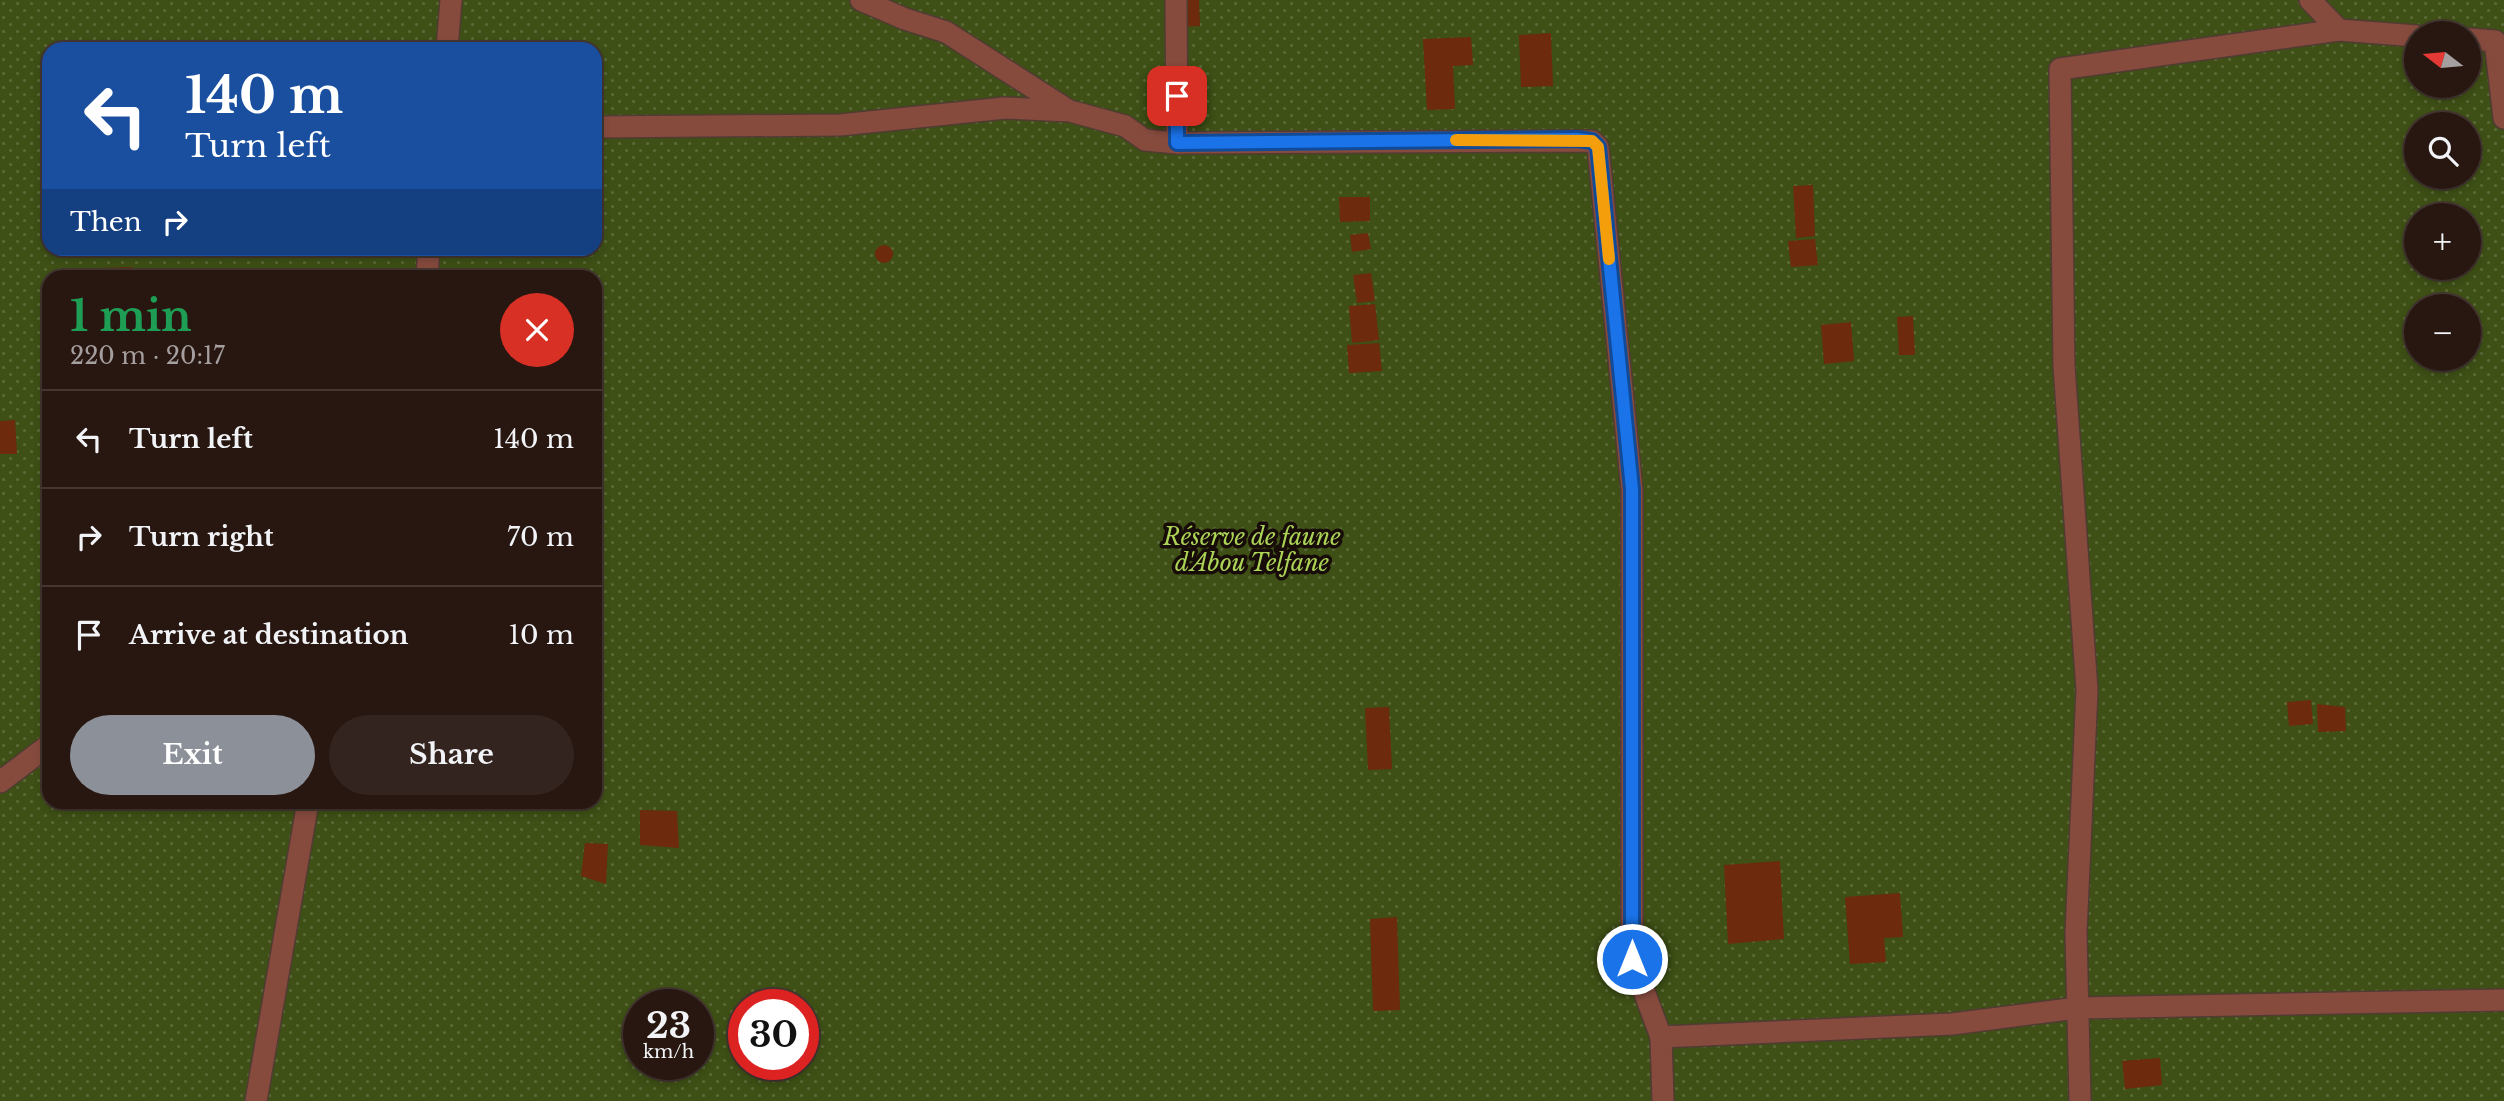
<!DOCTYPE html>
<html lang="en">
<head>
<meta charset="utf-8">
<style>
  :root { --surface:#281711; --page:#34241f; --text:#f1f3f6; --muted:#a59f9f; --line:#443631; --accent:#8c9099 }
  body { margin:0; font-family:"Libre Baskerville",serif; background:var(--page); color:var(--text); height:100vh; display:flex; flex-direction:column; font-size:26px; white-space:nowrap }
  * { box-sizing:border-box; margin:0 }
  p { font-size:23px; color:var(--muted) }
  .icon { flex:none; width:38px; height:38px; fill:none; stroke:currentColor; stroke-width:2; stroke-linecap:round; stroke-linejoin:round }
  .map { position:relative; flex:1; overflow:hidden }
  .sheet { position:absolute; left:42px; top:270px; width:560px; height:539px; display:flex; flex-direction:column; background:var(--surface); border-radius:21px; box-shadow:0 4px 10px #0003,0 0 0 2px var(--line) }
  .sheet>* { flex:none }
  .banner { position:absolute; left:42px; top:42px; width:560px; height:214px; border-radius:21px; box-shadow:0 4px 10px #0003,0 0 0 2px var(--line); background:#1a4fa0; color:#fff; overflow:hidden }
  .needle { width:46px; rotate:286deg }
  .buttons { position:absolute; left:2404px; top:21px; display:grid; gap:14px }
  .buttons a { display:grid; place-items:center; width:77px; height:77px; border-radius:50%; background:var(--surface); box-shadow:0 4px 10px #0003,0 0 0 2px var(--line); font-size:35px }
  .speed { position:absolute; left:623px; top:989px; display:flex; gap:14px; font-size:35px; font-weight:700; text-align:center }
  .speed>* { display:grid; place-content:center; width:91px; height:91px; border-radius:50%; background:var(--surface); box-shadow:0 4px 10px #0003,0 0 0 2px var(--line); line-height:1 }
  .speed small { font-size:18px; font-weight:400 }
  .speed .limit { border:10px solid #d22; background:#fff; color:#111 }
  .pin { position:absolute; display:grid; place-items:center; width:60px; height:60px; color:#fff; margin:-30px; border-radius:14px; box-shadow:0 4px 10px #0006 }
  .me { position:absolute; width:77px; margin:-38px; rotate:0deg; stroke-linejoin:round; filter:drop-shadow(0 0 5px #0008) }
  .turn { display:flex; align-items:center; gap:24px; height:147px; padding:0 28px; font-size:32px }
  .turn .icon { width:91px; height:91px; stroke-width:2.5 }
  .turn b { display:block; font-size:49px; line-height:60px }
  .then { display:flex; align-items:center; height:66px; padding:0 28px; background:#0003; gap:14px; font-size:26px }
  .round { display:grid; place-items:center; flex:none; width:74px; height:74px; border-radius:37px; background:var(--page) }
  .overview { display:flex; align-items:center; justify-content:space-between; height:119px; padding:0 28px }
  h1 { font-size:42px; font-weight:800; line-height:52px; color:#1e9e55 }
  .primary-button { display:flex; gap:14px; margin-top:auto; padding:14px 28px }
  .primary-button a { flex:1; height:80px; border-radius:42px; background:var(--accent); color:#fff; font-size:28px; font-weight:800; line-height:80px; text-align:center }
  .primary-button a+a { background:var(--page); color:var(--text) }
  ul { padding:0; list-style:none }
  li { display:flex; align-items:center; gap:21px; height:98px; padding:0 28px; border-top:2px solid var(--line) }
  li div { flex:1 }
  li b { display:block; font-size:26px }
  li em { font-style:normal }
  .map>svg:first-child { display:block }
</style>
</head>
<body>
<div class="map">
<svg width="2504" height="1101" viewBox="0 0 2504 1101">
  <defs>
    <pattern id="park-dots" width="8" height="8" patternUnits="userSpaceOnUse" patternTransform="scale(1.75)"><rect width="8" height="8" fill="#3e5015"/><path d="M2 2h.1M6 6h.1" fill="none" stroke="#5a6937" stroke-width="1.8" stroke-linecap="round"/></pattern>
  </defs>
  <rect width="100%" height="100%" fill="#361f17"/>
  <path fill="url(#park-dots)" fill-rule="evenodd" d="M 0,0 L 2504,0 L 2504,1101 L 0,1101 ZM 2417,33 L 2469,33 L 2469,86 L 2417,86 ZM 49,49 L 595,49 L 595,248 L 49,248 ZM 2417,124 L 2469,124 L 2469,177 L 2417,177 ZM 2417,215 L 2469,215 L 2469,268 L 2417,268 ZM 49,276 L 595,276 L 595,802 L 49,802 ZM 2417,306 L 2469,306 L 2469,359 L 2417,359 ZM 639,1004 L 698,1004 L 698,1064 L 639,1064 ZM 744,1004 L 803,1004 L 803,1064 L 744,1064 Z"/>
  <g fill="#6d2a0d">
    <polygon points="1179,0 1199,0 1200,26 1180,27"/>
    <polygon points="1551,33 1553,86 1521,87 1519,35"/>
    <polygon points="1471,37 1473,65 1453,66 1455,109 1427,110 1423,39"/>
    <polygon points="1813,185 1815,236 1796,238 1793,186"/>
    <polygon points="1339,197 1370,197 1370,221 1340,222"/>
    <polygon points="1368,233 1371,249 1352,252 1350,235"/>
    <polygon points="1815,239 1818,265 1791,267 1788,241"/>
    <circle cx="884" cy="254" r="9"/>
    <polygon points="133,267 133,276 99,276 99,268"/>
    <polygon points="1371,273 1375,301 1357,303 1353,275"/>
    <polygon points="1375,304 1379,340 1352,343 1349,306"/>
    <polygon points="1913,316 1915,355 1899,355 1897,317"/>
    <polygon points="1851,322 1854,361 1824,364 1821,325"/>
    <polygon points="1379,343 1382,371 1349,373 1347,345"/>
    <polygon points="15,420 17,454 0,454 0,421"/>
    <polygon points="2311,700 2313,724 2289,726 2287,702"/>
    <polygon points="2317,704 2345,707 2346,731 2318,732"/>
    <polygon points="1389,707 1392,769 1368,770 1365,708"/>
    <polygon points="640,810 677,811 679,848 640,845"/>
    <polygon points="585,843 608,844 606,884 581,876"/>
    <polygon points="1780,861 1784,939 1728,944 1724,865"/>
    <polygon points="1900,893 1903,937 1884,938 1886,962 1850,964 1845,897"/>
    <polygon points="1397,917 1400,1010 1373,1011 1370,919"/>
    <polygon points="2160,1058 2162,1085 2125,1089 2122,1061"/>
  </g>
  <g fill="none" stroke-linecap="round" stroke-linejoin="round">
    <defs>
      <g id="street">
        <polyline points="861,0 905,19 946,32 1068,110"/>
        <polyline points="1176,0 1177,143"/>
        <polyline points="2310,0 2339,30"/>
        <polyline points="2469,39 2495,41 2504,118"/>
        <polyline points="447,49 451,0"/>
        <polyline points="595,127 840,125 1005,108 1070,111 1125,126 1145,140 1177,143 1592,141 1598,147 1632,490 1632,959 1661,1037 1952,1024 2077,1008 2504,1000"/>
        <polyline points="427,276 429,248"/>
        <polyline points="0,782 49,745"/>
        <polyline points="1661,1037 1663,1101"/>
        <polyline points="256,1101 308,802"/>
        <polyline points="2080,1101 2076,933 2087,690 2064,366 2060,69 2339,30 2417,36"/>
      </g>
    </defs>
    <use href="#street" stroke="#513b33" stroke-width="24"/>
    <use href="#street" stroke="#874b3e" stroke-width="21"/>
  </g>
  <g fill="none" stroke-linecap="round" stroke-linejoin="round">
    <defs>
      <polyline id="route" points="1177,96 1177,143 1577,139 1592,141 1598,147 1632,489 1632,959"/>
    </defs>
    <use href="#route" stroke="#114b97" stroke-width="18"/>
    <use href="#route" stroke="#1a73e8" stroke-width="12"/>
    <polyline stroke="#f59e0b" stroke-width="12" points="1456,140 1592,141 1598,147 1609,259"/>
  </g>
  <g text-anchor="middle" stroke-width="7" stroke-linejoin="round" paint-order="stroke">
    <g font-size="23" font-style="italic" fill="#abd356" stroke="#170c08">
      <text x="1252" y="545">Réserve de faune<tspan x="1252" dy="26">d'Abou Telfane</tspan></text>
    </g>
  </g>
</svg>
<div class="buttons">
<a><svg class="needle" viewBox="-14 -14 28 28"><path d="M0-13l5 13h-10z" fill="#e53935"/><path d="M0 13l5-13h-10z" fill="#a59f9f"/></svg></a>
<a><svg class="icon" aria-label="search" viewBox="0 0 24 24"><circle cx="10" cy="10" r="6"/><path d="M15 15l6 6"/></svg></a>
<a>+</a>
<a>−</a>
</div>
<div class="speed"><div>23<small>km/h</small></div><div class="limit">30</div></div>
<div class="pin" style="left:1177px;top:96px;background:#d93025"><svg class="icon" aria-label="arrive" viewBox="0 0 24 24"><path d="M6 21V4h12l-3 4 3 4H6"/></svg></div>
<svg class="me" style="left:1632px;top:959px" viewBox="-20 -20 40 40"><circle r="17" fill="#1a73e8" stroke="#fff" stroke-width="3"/><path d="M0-11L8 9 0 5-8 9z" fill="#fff"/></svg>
<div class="banner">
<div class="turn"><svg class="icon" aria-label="left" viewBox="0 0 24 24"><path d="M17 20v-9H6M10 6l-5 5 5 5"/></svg><div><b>140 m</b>Turn left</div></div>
<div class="then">Then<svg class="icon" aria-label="right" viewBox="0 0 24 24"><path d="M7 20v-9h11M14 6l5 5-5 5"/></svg></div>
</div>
<section class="sheet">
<div class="overview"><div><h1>1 min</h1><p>220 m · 20:17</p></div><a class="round" style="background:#d93025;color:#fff"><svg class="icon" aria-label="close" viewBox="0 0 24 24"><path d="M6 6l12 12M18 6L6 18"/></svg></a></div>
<ul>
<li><svg class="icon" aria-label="left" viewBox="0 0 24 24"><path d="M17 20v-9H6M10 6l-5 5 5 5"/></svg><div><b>Turn left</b></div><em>140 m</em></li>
<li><svg class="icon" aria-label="right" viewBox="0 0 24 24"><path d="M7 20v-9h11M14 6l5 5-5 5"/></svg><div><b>Turn right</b></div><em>70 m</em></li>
<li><svg class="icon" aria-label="arrive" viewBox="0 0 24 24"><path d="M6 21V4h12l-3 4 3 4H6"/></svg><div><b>Arrive at destination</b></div><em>10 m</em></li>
</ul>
<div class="primary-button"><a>Exit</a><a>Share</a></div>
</section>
</div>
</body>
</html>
